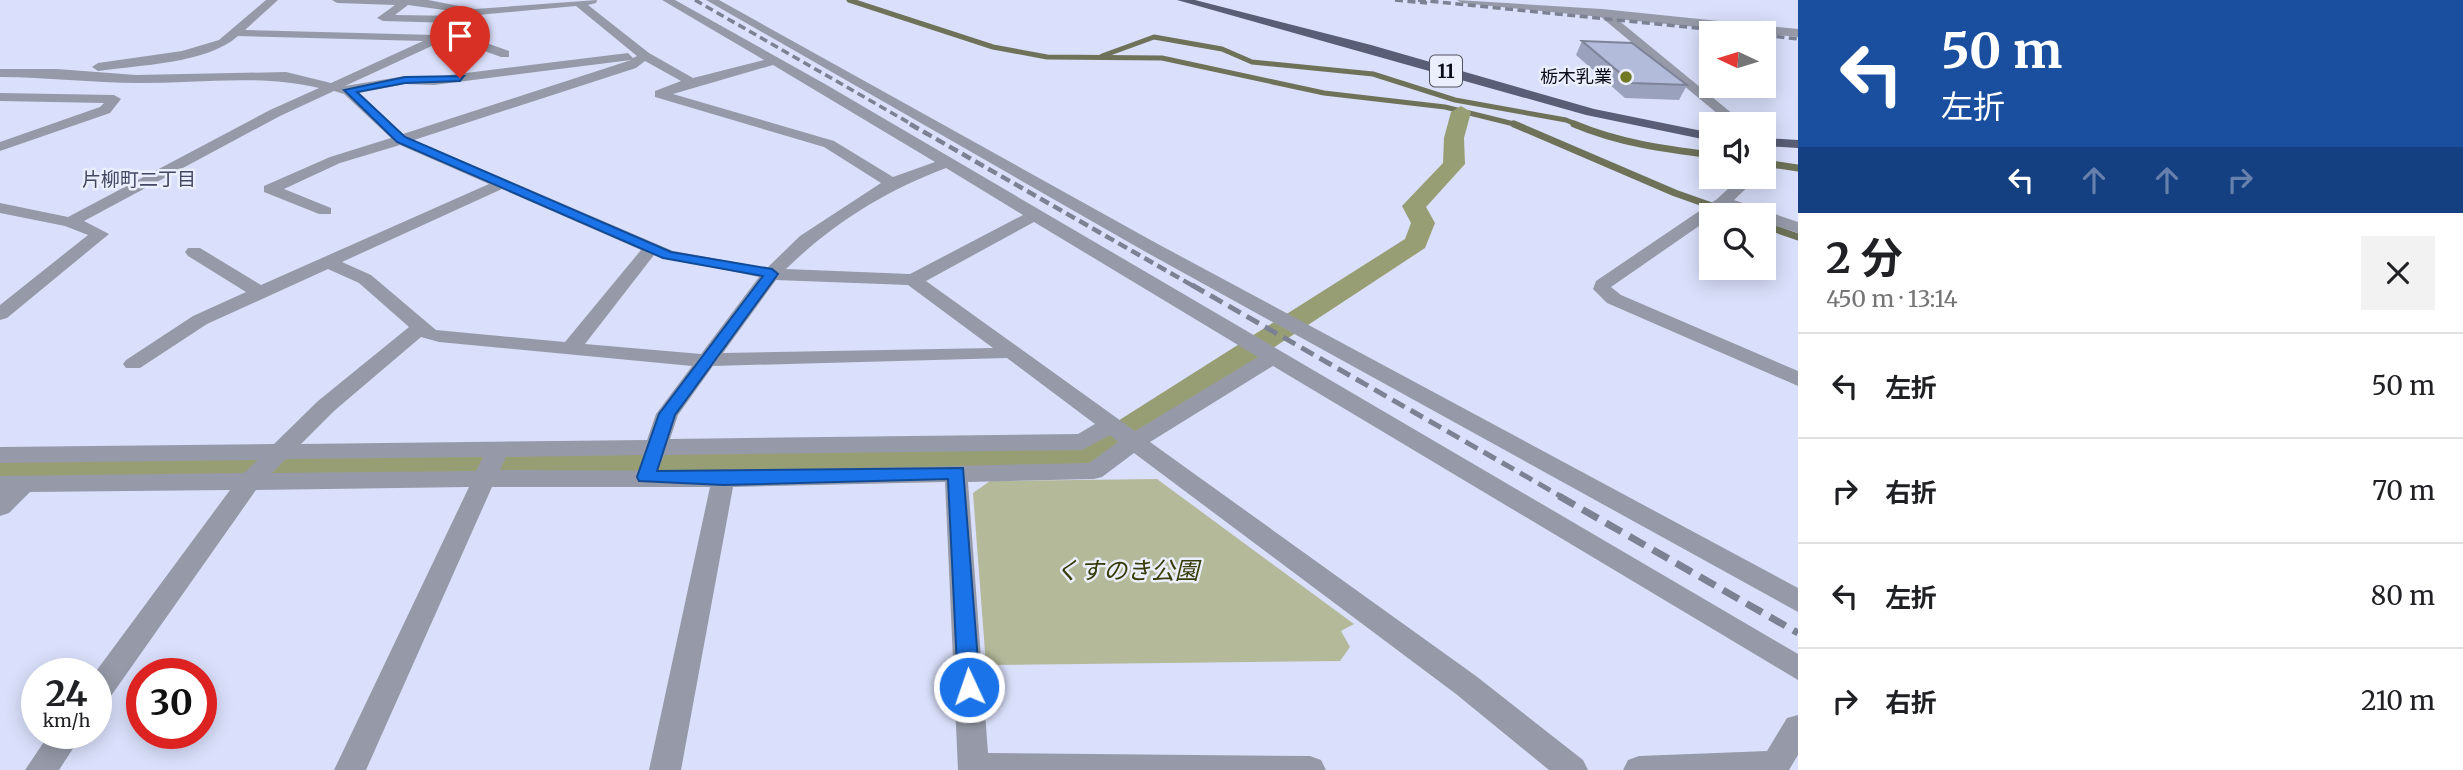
<!DOCTYPE html>
<html lang="ja">
<head>
<meta charset="utf-8">
<style>
  :root { --surface:#fff; --page:#f2f2f2; --text:#202124; --muted:#757577; --line:#e0e0e0 }
  body { margin:0; font-family:Merriweather,"Noto Sans JP",serif; background:var(--page); color:var(--text); height:100vh; display:flex; flex-direction:column; font-size:26px; white-space:nowrap }
  * { box-sizing:border-box; margin:0 }
  p { font-size:23px; color:var(--muted) }
  .icon { flex:none; width:38px; height:38px; fill:none; stroke:currentColor; stroke-width:2; stroke-linecap:round; stroke-linejoin:round }
  .map { position:relative; flex:1; overflow:hidden }
  .drawer { display:flex; flex-direction:column; background:var(--surface); width:665px }
  .drawer>* { flex:none }
  .guide { background:#1a4fa0; color:#fff; overflow:hidden }
  .needle { width:46px; rotate:274deg }
  .fabs { position:absolute; left:1699px; top:21px; display:grid; gap:14px }
  .fabs a { display:grid; place-items:center; width:77px; height:77px; border-radius:0px; background:var(--surface); box-shadow:0 4px 18px #0003; font-size:35px }
  .speed { position:absolute; left:21px; top:658px; display:flex; gap:14px; font-size:35px; font-weight:700; text-align:center }
  .speed>* { display:grid; place-content:center; width:91px; height:91px; border-radius:50%; background:var(--surface); box-shadow:0 4px 18px #0003; line-height:1 }
  .speed small { font-size:18px; font-weight:400 }
  .speed .limit { border:10px solid #d22; background:#fff; color:#111 }
  .pin { position:absolute; display:grid; place-items:center; width:60px; height:60px; color:#fff; margin:-72px -30px; border-radius:50% 50% 50% 0; rotate:-45deg; box-shadow:0 0 7px #0007 }
  .pin .icon { rotate:45deg }
  .me { position:absolute; width:77px; margin:-38px; rotate:357deg; stroke-linejoin:round; filter:drop-shadow(0 0 5px #0008) }
  .turn { display:flex; align-items:center; gap:24px; height:147px; padding:0 28px; font-size:32px }
  .turn .icon { width:91px; height:91px; stroke-width:2.5 }
  .turn b { display:block; font-size:49px; line-height:60px }
  .lanes { display:flex; align-items:center; height:66px; padding:0 28px; background:#0003; justify-content:center; gap:35px; direction:ltr }
  .lanes .off { opacity:.35 }
  .round { display:grid; place-items:center; flex:none; width:74px; height:74px; border-radius:0px; background:var(--page) }
  .overview { display:flex; align-items:center; justify-content:space-between; height:119px; padding:0 28px }
  h1 { font-size:42px; font-weight:700; line-height:52px }
  ul { padding:0; list-style:none }
  li { display:flex; align-items:center; gap:21px; height:105px; padding:0 28px; border-top:2px solid var(--line) }
  li div { flex:1 }
  li b { display:block; font-size:26px }
  li em { font-style:normal }
  main { display:flex; flex:1; min-height:0 }
  .map>svg:first-child { display:block }
</style>
</head>
<body>
<main>
<div class="map">
<svg width="1798" height="770" viewBox="0 0 1798 770">
  <rect width="100%" height="100%" fill="#dae0fb"/>
  <polygon fill="#b4b99a" points="1157,479 1354,624 1341,631 1350,647 1340,661 986,665 973,493 990,481"/>
  <g fill="none" stroke-linecap="round" stroke-linejoin="round">
    <g stroke="#6e7258" stroke-width="5">
      <polyline points="849,0 993,47 1047,57 1162,58 1324,93 1445,107 1518,125"/>
      <polyline points="1102,56 1154,37 1222,49 1252,62 1373,74 1455,100 1566,120 1578,125"/>
    </g>
    <g stroke="#6e7258" stroke-width="7">
      <polyline points="1514,124 1675,193 1737,215"/>
      <path d="M 1574,124 C 1619,143 1664,149 1712,155"/>
      <polyline points="1764,163 1798,168"/>
      <polyline points="1764,225 1798,237"/>
    </g>
    <polygon fill="#989e74" fill-rule="evenodd" points="1461,106 1471,112 1464,138 1465,164 1426,207 1435,223 1425,248 1097,464 1086,467 0,480 0,458 1080,445 1405,239 1411,223 1402,206 1443,163 1444,138 1451,112"/>
    <g fill="#969aa8" fill-rule="evenodd">
      <path d="M 266,0 L 278,0 L 245,30 L 436,35 L 453,23 L 383,21 L 377,18 L 395,5 L 337,3 L 332,0 L 428,0 L 475,9 L 597,0 L 596,3 L 588,5 L 649,53 L 693,78 L 764,60 L 662,0 L 675,0 L 825,84 L 1798,654 L 1798,680 L 1273,366 L 1150,442 L 1476,676 L 1583,760 L 1588,770 L 1549,770 L 1456,694 L 1134,453 L 1102,477 L 1094,479 L 968,482 L 988,753 L 1310,756 L 1321,760 L 1326,770 L 958,770 L 945,482 L 733,487 L 681,770 L 649,770 L 710,487 L 492,487 L 366,770 L 334,770 L 469,487 L 256,490 L 106,703 L 96,707 L 94,674 L 230,490 L 30,492 L 9,513 L 0,516 L 0,476 L 244,473 L 258,460 L 0,463 L 0,447 L 274,444 L 318,401 L 409,327 L 359,283 L 328,269 L 207,324 L 140,368 L 126,368 L 123,364 L 126,360 L 193,316 L 246,292 L 188,256 L 185,252 L 188,248 L 200,248 L 261,285 L 489,184 L 400,145 L 340,163 L 284,189 L 331,208 L 331,214 L 319,214 L 264,192 L 264,186 L 330,157 L 391,138 L 344,94 L 334,91 L 280,116 L 84,221 L 109,234 L 7,318 L 0,320 L 0,305 L 88,235 L 65,226 L 0,213 L 0,203 L 68,217 L 270,110 L 319,88 C 261,74 199,83 139,83 C 92,83 46,77 0,77 L 0,69 L 57,69 L 136,75 L 286,72 L 331,83 L 423,41 L 238,36 C 207,64 138,65 98,71 L 92,67 L 98,63 L 182,51 L 219,40 ZM 408,5 L 466,13 L 462,16 L 395,15 ZM 576,6 L 637,56 L 633,58 L 628,53 L 434,77 L 405,76 L 345,86 L 449,38 L 501,57 L 509,57 L 509,51 L 456,32 L 478,15 ZM 631,60 L 403,134 L 359,93 L 405,84 L 434,85 ZM 645,61 L 681,81 L 655,91 L 655,97 L 824,147 L 881,183 L 800,236 L 767,268 L 673,251 L 414,140 L 636,68 ZM 773,65 L 935,162 L 893,177 L 834,141 L 673,94 ZM 946,168 L 1023,215 L 910,274 L 786,269 C 832,224 885,191 946,168 ZM 502,189 L 641,250 L 565,342 L 436,330 L 371,275 L 342,262 ZM 1034,222 L 1258,357 L 1135,431 L 926,281 ZM 654,255 L 759,277 L 701,354 L 585,344 ZM 776,280 L 908,285 L 993,348 L 723,353 ZM 421,337 L 439,342 L 692,366 L 656,414 L 647,440 L 301,444 L 334,411 ZM 1007,358 L 1095,424 L 1078,434 L 670,439 L 678,415 L 713,366 ZM 1110,435 L 1118,442 L 1089,463 L 723,471 L 500,470 L 506,457 L 642,455 L 644,464 L 660,464 L 665,455 L 1082,450 ZM 483,457 L 476,471 L 272,473 L 286,459 Z"/>
      <polygon points="706,0 719,0 1156,243 1798,588 1798,612 1144,251"/>
      <polygon points="1457,0 1602,9 1798,29 1798,37 1617,19 1745,124 1730,124 1601,17 1462,3"/>
      <polygon points="0,93 114,95 121,99 110,113 0,151 0,142 100,107 104,103 0,101"/>
      <polygon points="1741,177 1758,177 1734,200 1798,222 1798,233 1764,222 1764,215 1746,215 1725,208 1611,287 1621,295 1798,371 1798,386 1607,303 1593,289 1596,281 1717,199"/>
      <polygon points="1798,715 1798,755 1789,770 1623,770 1628,760 1639,756 1767,751 1787,718"/>
      <polygon points="50,733 83,733 59,770 25,770"/>
    </g>
    <g fill="#595e76" fill-rule="evenodd">
      <polygon points="1177,0 1195,0 1371,45 1594,109 1712,133 1712,141 1586,115"/>
      <polygon points="1764,138 1798,140 1798,148 1764,146"/>
    </g>
    <g stroke="#7c8194" stroke-width="3.5" stroke-dasharray="8 4.5" stroke-linecap="butt">
      <polyline points="695,0 913,125"/>
      <polyline points="1395,0 1427,3"/>
      <polyline points="1418,0 1746,33"/>
      <polyline points="1764,35 1798,39"/>
    </g>
    <polyline stroke="#7c8194" stroke-width="4.5" stroke-dasharray="10 5" stroke-linecap="butt" points="910,124 1195,287"/>
    <polyline stroke="#7c8194" stroke-width="5" stroke-dasharray="14 7" stroke-linecap="butt" points="1192,285 1562,497"/>
    <polyline stroke="#7c8194" stroke-width="7" stroke-dasharray="18 9" stroke-linecap="butt" points="1559,496 1798,633"/>
  </g>
  <polygon fill="#9aa1bc" points="1582,41 1687,85 1679,100 1625,98 1576,55"/>
  <polygon fill="#b3bbdb" stroke="#7d8399" stroke-width="2" points="1582,41 1632,43 1687,85 1632,83"/>
  <polygon fill="#1a73e8" stroke="#114b97" stroke-width="2" points="464,76 460,81 405,83 357,92 405,137 671,252 772,269 778,274 675,415 657,471 963,468 980,687 977,694 969,696 961,694 958,687 948,479 723,485 639,481 637,477 659,414 763,276 663,258 397,142 344,90 405,77"/>
  <circle fill="#717924" stroke="#ebeefc" stroke-width="2.5" cx="1626" cy="77" r="7"/>
  <g text-anchor="middle" stroke-width="5" stroke-linejoin="round" paint-order="stroke">
    <g font-size="18" fill="#0b0d18" stroke="#ebeefc" text-anchor="end">
      <text x="1612" y="83">栃木乳業</text>
    </g>
    <rect fill="#ebeefc" stroke="#4e505c" stroke-width="2" x="1430" y="55.5" width="32" height="31" rx="5"/>
    <g font-size="19" font-weight="bold" fill="#0b0d18">
      <text x="1446" y="78">11</text>
    </g>
    <g font-size="19" fill="#434863" stroke="#ebeefc">
      <text x="139" y="186">片柳町二丁目</text>
    </g>
    <g font-size="24" font-style="italic" fill="#373c07" stroke="#ebeefc">
      <text x="1127" y="579">くすのき公園</text>
    </g>
  </g>
</svg>
<div class="fabs">
<a><svg class="needle" viewBox="-14 -14 28 28"><path d="M0-13l5 13h-10z" fill="#e53935"/><path d="M0 13l5-13h-10z" fill="#757577"/></svg></a>
<a><svg class="icon" aria-label="sound" viewBox="0 0 24 24"><path d="M4 9h4l5-4v14l-5-4H4zM17 9q2 3 0 6"/></svg></a>
<a><svg class="icon" aria-label="search" viewBox="0 0 24 24"><circle cx="10" cy="10" r="6"/><path d="M15 15l6 6"/></svg></a>
</div>
<div class="speed"><div>24<small>km/h</small></div><div class="limit">30</div></div>
<div class="pin" style="left:460px;top:78px;background:#d93025"><svg class="icon" aria-label="arrive" viewBox="0 0 24 24"><path d="M6 21V4h12l-3 4 3 4H6"/></svg></div>
<svg class="me" style="left:969px;top:687px" viewBox="-20 -20 40 40"><circle r="17" fill="#1a73e8" stroke="#fff" stroke-width="3"/><path d="M0-11L8 9 0 5-8 9z" fill="#fff"/></svg>
</div>
<section class="drawer">
<div class="guide">
<div class="turn"><svg class="icon" aria-label="left" viewBox="0 0 24 24"><path d="M17 20v-9H6M10 6l-5 5 5 5"/></svg><div><b>50 m</b>左折</div></div>
<div class="lanes"><svg class="icon" aria-label="left" viewBox="0 0 24 24"><path d="M17 20v-9H6M10 6l-5 5 5 5"/></svg><svg class="icon off" aria-label="ahead" viewBox="0 0 24 24"><path d="M12 20V5M6 11l6-6 6 6"/></svg><svg class="icon off" aria-label="ahead" viewBox="0 0 24 24"><path d="M12 20V5M6 11l6-6 6 6"/></svg><svg class="icon off" aria-label="right" viewBox="0 0 24 24"><path d="M7 20v-9h11M14 6l5 5-5 5"/></svg></div>
</div>
<div class="overview"><div><h1>2 分</h1><p>450 m · 13:14</p></div><a class="round"><svg class="icon" aria-label="close" viewBox="0 0 24 24"><path d="M6 6l12 12M18 6L6 18"/></svg></a></div>
<ul>
<li><svg class="icon" aria-label="left" viewBox="0 0 24 24"><path d="M17 20v-9H6M10 6l-5 5 5 5"/></svg><div><b>左折</b></div><em>50 m</em></li>
<li><svg class="icon" aria-label="right" viewBox="0 0 24 24"><path d="M7 20v-9h11M14 6l5 5-5 5"/></svg><div><b>右折</b></div><em>70 m</em></li>
<li><svg class="icon" aria-label="left" viewBox="0 0 24 24"><path d="M17 20v-9H6M10 6l-5 5 5 5"/></svg><div><b>左折</b></div><em>80 m</em></li>
<li><svg class="icon" aria-label="right" viewBox="0 0 24 24"><path d="M7 20v-9h11M14 6l5 5-5 5"/></svg><div><b>右折</b></div><em>210 m</em></li>
</ul>
</section>
</main>
</body>
</html>
